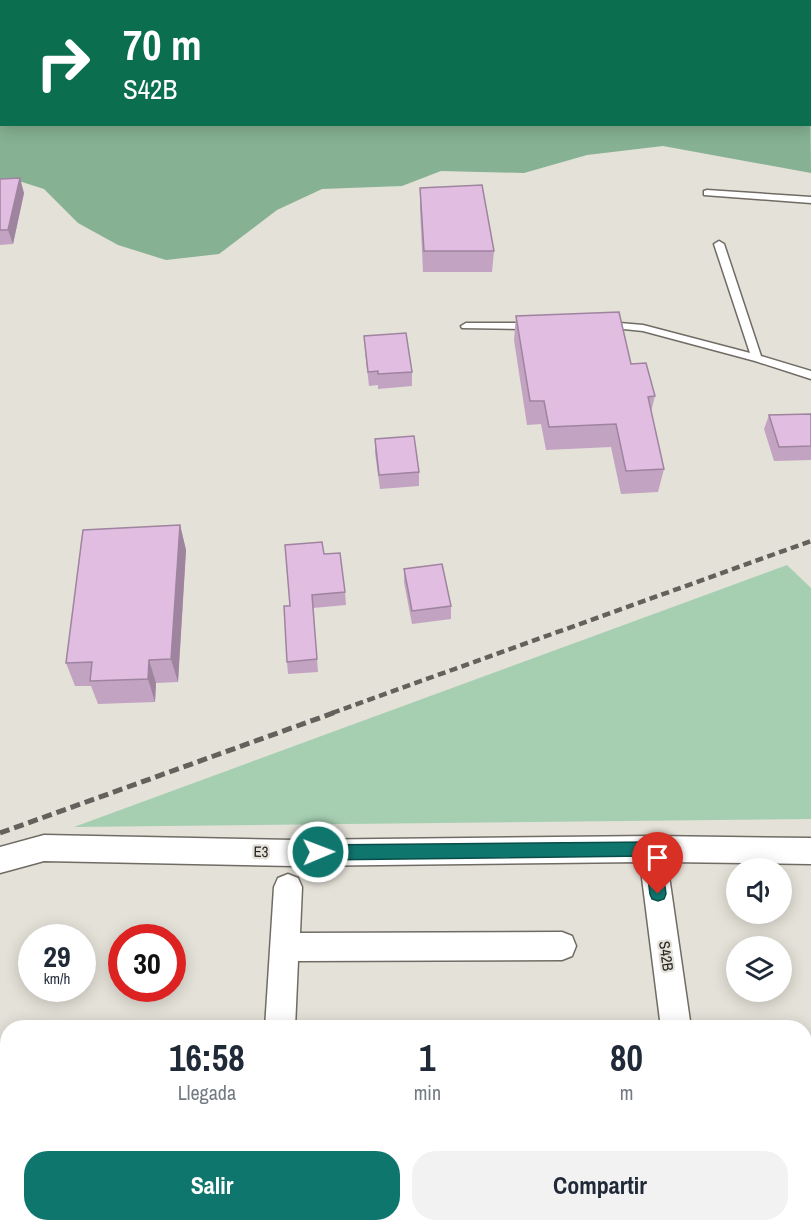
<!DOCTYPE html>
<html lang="es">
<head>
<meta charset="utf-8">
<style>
  :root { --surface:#fff; --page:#f2f2f3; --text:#1f2937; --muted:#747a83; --accent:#0f766e }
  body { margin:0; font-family:"Archivo Narrow",sans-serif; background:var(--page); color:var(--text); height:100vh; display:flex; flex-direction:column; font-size:22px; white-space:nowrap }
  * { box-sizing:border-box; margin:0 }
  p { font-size:20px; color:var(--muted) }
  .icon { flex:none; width:33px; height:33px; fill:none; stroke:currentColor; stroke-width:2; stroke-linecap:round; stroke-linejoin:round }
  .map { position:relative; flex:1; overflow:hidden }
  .side { position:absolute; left:0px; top:1020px; width:812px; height:212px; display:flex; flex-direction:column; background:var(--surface); border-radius:24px 24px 0 0; box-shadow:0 3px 15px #0003 }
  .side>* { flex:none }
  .top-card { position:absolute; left:0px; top:0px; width:812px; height:126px; box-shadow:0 3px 15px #0003; background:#0b6e4f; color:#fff; overflow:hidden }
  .fabs { position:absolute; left:726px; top:858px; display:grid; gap:12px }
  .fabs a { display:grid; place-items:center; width:66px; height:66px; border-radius:50%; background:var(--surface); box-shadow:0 3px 15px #0003; font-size:30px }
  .speed { position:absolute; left:18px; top:924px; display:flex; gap:12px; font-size:30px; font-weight:700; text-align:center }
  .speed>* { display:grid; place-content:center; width:78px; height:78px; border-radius:50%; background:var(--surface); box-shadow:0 3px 15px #0003; line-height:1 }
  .speed small { font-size:15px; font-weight:400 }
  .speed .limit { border:9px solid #d22; background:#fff; color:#111 }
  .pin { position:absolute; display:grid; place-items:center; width:51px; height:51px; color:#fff; margin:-62px -26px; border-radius:50% 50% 50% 0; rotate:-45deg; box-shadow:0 0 6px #0007 }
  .pin .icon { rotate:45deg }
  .me { position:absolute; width:66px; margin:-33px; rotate:89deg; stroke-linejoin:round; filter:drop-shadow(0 0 4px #0008) }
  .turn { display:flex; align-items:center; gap:21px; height:126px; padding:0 24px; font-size:27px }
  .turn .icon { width:78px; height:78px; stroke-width:2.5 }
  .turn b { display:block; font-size:42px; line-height:51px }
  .eta { display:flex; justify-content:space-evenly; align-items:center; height:102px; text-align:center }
  .eta b { font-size:36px; font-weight:700; line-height:42px }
  .cta { display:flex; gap:12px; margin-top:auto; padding:12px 24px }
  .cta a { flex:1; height:69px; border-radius:24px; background:var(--accent); color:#fff; font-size:24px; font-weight:700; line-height:69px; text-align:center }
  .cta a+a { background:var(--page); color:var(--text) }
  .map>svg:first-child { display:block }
</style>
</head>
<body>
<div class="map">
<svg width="811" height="1231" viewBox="0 0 811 1231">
  <rect width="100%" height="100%" fill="#e4e1d8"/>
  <polygon fill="#a6cfb2" points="787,565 811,588 811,819 74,827"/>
  <polygon fill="#86b192" points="810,77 811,173 663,146 587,155 524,173 441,171 402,186 322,189 277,210 219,254 166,260 118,245 78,223 44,189 22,182 0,190 0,108 2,124 810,124"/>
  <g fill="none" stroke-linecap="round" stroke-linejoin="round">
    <defs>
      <g id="lane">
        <polygon points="707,190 811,197 811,203 704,195 704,191"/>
        <polygon points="719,241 724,244 761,356 811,371 811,379 755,361 643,331 604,327 604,323 608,322 643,325 750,353 714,244"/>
        <polygon points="466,323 531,323 536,326 531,329 462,328 461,326"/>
      </g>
      <g id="street">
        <polygon points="339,0 355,0 355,2 340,2"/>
        <polygon points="44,835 294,840 652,836 811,838 811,864 667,862 691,1028 661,1028 640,862 294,866 44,861 0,873 0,847"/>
        <polygon points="288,874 298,878 302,887 300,933 562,932 572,936 576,946 572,956 562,960 298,961 295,1028 265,1028 274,887 278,878"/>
        <rect x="804" y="1059" width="7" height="30"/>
        <rect x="0" y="1168" width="8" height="32"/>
        <rect x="502" y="1224" width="32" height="7"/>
        <rect x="683" y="1224" width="32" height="7"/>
      </g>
    </defs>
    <use href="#lane" stroke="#706c65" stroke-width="3"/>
    <use href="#street" stroke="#706c65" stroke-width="3"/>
    <use href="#lane" fill="#fff" fill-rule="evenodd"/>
    <use href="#street" fill="#fff" fill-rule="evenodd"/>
    <polyline stroke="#63615c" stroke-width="4.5" stroke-dasharray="8 4.5" stroke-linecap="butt" points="332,713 811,541"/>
    <polyline stroke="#63615c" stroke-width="5" stroke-dasharray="10 5" stroke-linecap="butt" points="0,833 336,712"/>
  </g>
  <g fill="#c2a3c2">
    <polygon points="384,0 542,0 536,2 384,2"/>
    <polygon points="0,179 24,193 13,244 0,245"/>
    <polygon points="420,188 494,251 492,272 423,272 420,209"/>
    <polygon points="516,316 631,364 655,396 651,412 664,469 658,492 621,494 611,447 546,450 541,424 527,425 514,340"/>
    <polygon points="364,336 412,372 412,386 378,389 378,385 369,386 365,351"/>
    <polygon points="811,414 811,460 774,461 764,429 769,415"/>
    <polygon points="375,439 419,472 419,486 380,489 375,453"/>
    <polygon points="180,525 186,550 178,682 156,683 155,702 98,704 91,686 75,686 66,663"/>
    <polygon points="324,554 345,592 346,605 313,608 318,672 288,674 287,662 290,606"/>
    <polygon points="404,569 451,606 451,619 412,624 404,582"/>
  </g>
  <g fill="#9e849e">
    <polygon points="460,0 542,0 536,2 454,2"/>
    <polygon points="2,64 2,80 0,80 0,65"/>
    <polygon points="20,178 24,193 13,244 8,230"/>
    <polygon points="180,525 186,550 178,682 171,659"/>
    <polygon points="149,660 156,683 155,702 148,679"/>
  </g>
  <g fill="#e1bde2" stroke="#9e849e" stroke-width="1.5">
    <polygon points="0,0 330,0 331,2 2,2 2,64 0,65"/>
    <polygon points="395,0 460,0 454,2 396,2"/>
    <polygon points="20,178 8,230 0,230 0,179"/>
    <polygon points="482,185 494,251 424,251 420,188"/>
    <polygon points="619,312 631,364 646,363 655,396 648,397 664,469 626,471 616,424 549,427 544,401 530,401 516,316"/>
    <polygon points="406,333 412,372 378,374 378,371 368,372 364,336"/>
    <polygon points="811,414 811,446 779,447 769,415"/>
    <polygon points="414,436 419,472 379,475 375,439"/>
    <polygon points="180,525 171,659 149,660 148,679 90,681 92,662 66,663 83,530"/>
    <polygon points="322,542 324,554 340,553 345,592 312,595 317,659 287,662 284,606 290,606 285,545"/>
    <polygon points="442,564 451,606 412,611 404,569"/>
  </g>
  <polygon fill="#0f766e" stroke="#0a4d48" stroke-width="1.5" points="652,842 658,844 660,849 666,894 664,899 658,901 652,899 650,894 645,856 318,860 312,858 310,852 312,847 318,845"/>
  <g text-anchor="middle" stroke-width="4.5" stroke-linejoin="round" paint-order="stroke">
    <g font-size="15" fill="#23221e" stroke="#e4e1d8">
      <text transform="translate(261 852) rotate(1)" y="5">E3</text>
      <text transform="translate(666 956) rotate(82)" y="5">S42B</text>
    </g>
  </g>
</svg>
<div class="fabs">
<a><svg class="icon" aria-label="sound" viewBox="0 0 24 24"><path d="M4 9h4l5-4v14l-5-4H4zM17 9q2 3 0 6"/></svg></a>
<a><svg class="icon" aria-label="layers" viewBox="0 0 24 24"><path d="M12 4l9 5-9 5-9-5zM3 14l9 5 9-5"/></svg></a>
</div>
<div class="speed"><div>29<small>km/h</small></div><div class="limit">30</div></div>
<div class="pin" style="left:658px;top:894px;background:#d93025"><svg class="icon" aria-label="arrive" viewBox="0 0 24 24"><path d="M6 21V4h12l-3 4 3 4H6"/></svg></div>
<svg class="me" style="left:318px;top:852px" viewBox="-20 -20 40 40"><circle r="17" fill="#0f766e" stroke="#fff" stroke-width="3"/><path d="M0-11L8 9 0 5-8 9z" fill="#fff"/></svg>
<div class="top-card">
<div class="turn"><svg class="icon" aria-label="right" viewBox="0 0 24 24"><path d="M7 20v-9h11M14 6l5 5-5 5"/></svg><div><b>70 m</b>S42B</div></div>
</div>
<section class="side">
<div class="eta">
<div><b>16:58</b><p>Llegada</p></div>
<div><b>1</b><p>min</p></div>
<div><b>80</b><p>m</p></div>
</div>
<div class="cta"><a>Salir</a><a>Compartir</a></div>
</section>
</div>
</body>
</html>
